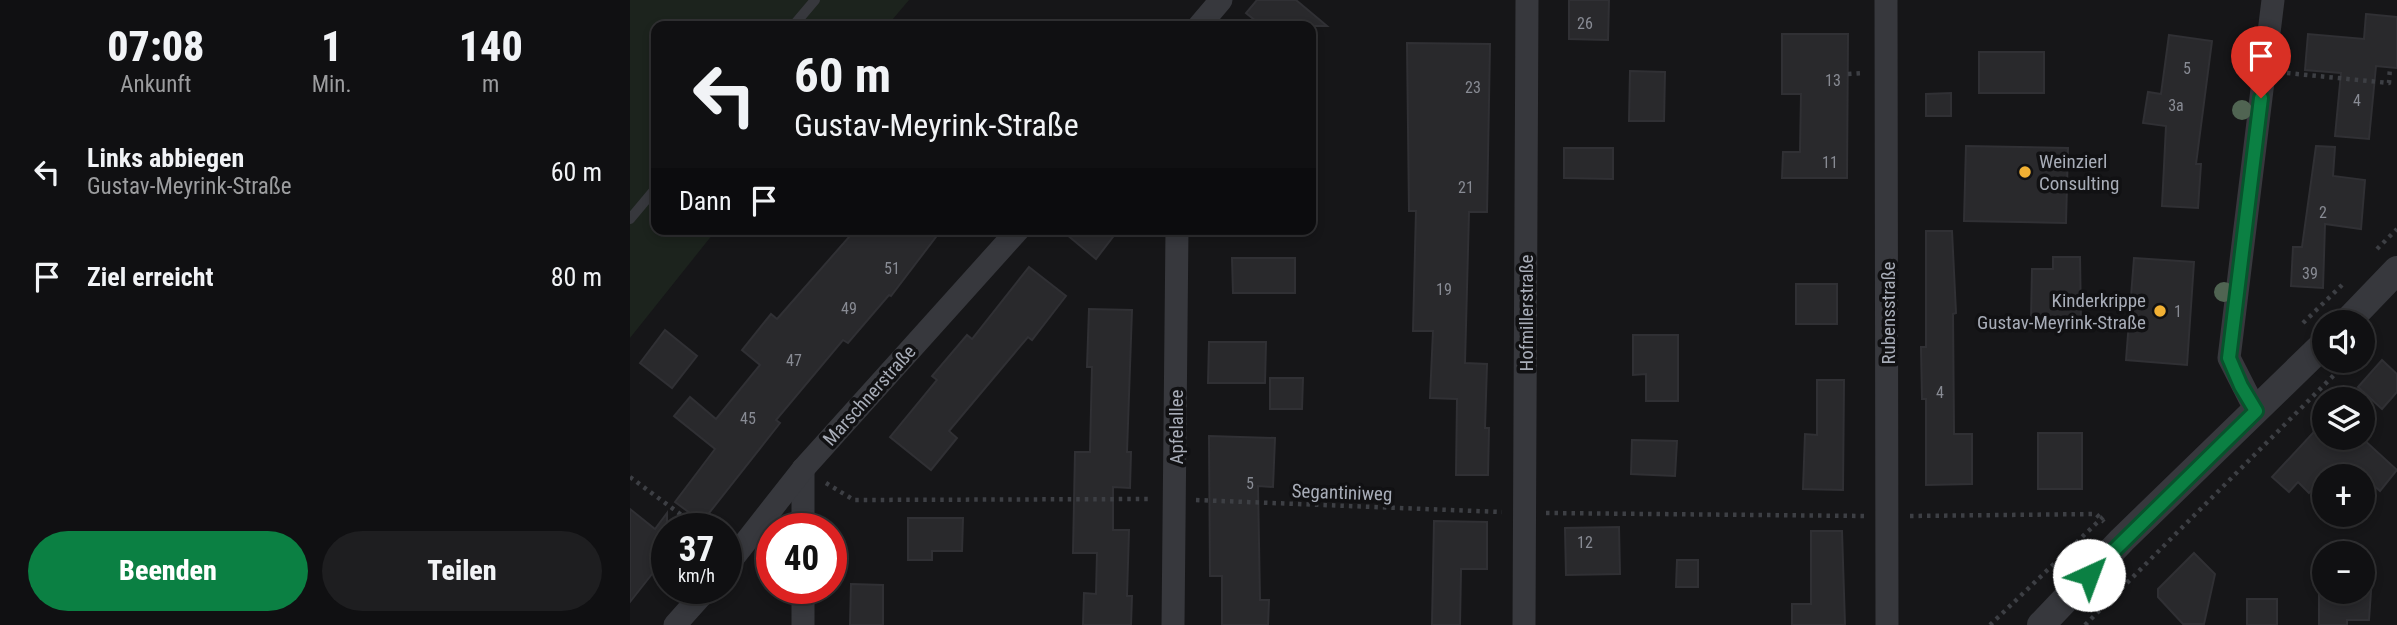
<!DOCTYPE html>
<html lang="de">
<head>
<meta charset="utf-8">
<style>
  :root { --surface:#101012; --page:#1e1e20; --text:#f1f3f6; --muted:#9c9d9f; --line:#303032; --accent:#0b8043 }
  body { margin:0; font-family:"Roboto Condensed",sans-serif; background:var(--page); color:var(--text); height:100vh; display:flex; flex-direction:column; font-size:26px; white-space:nowrap }
  * { box-sizing:border-box; margin:0 }
  p { font-size:23px; color:var(--muted) }
  .icon { flex:none; width:38px; height:38px; fill:none; stroke:currentColor; stroke-width:2; stroke-linecap:round; stroke-linejoin:round }
  .map { position:relative; flex:1; overflow:hidden }
  .drawer { display:flex; flex-direction:column; background:var(--surface); width:630px }
  .drawer>* { flex:none }
  .banner { position:absolute; left:21px; top:21px; width:665px; height:214px; border-radius:14px; box-shadow:0 4px 10px #0003,0 0 0 2px var(--line); background:#101012; color:var(--text); overflow:hidden }
  .buttons { position:absolute; left:1682px; top:310px; display:grid; gap:14px }
  .buttons a { display:grid; place-items:center; width:63px; height:63px; border-radius:50%; background:var(--surface); box-shadow:0 4px 10px #0003,0 0 0 2px var(--line); font-size:35px }
  .speed { position:absolute; left:21px; top:513px; display:flex; gap:14px; font-size:35px; font-weight:700; text-align:center }
  .speed>* { display:grid; place-content:center; width:91px; height:91px; border-radius:50%; background:var(--surface); box-shadow:0 4px 10px #0003,0 0 0 2px var(--line); line-height:1 }
  .speed small { font-size:18px; font-weight:400 }
  .speed .limit { border:10px solid #d22; background:#fff; color:#111 }
  .pin { position:absolute; display:grid; place-items:center; width:60px; height:60px; color:#fff; margin:-72px -30px; border-radius:50% 50% 50% 0; rotate:-45deg; box-shadow:0 0 7px #0007 }
  .pin .icon { rotate:45deg }
  .me { position:absolute; width:77px; margin:-38px; rotate:43deg; stroke-linejoin:round; filter:drop-shadow(0 0 5px #0008) }
  .turn { display:flex; align-items:center; gap:24px; height:147px; padding:0 28px; font-size:32px }
  .turn .icon { width:91px; height:91px; stroke-width:2.5 }
  .turn b { display:block; font-size:49px; line-height:60px }
  .then { display:flex; align-items:center; height:66px; padding:0 28px; background:#0003; gap:14px; font-size:26px }
  .eta { display:flex; justify-content:space-evenly; align-items:center; height:119px; text-align:center }
  .eta b { font-size:42px; font-weight:800; line-height:49px }
  .button { display:flex; gap:14px; margin-top:auto; padding:14px 28px }
  .button a { flex:1; height:80px; border-radius:42px; background:var(--accent); color:#fff; font-size:28px; font-weight:800; line-height:80px; text-align:center }
  .button a+a { background:var(--page); color:var(--text) }
  ul { padding:0; list-style:none }
  li { display:flex; align-items:center; gap:21px; height:105px; padding:0 28px }
  li div { flex:1 }
  li b { display:block; font-size:26px }
  li em { font-style:normal }
  main { display:flex; flex:1; min-height:0 }
  .map>svg:first-child { display:block }
</style>
</head>
<body>
<main>
<section class="drawer">
<div class="eta">
<div><b>07:08</b><p>Ankunft</p></div>
<div><b>1</b><p>Min.</p></div>
<div><b>140</b><p>m</p></div>
</div>
<ul>
<li><svg class="icon" aria-label="left" viewBox="0 0 24 24"><path d="M17 20v-9H6M10 6l-5 5 5 5"/></svg><div><b>Links abbiegen</b><p>Gustav-Meyrink-Straße</p></div><em>60 m</em></li>
<li><svg class="icon" aria-label="arrive" viewBox="0 0 24 24"><path d="M6 21V4h12l-3 4 3 4H6"/></svg><div><b>Ziel erreicht</b></div><em>80 m</em></li>
</ul>
<div class="button"><a>Beenden</a><a>Teilen</a></div>
</section>
<div class="map">
<svg width="1767" height="625" viewBox="0 0 1767 625">
  <rect width="100%" height="100%" fill="#161618"/>
  <polygon fill="#1c231d" points="0,0 279,0 257,26 26,26 26,229 87,229 0,338"/>
  <g fill="#29292c" stroke="#303034" stroke-width="2">
    <polygon points="627,0 666,0 697,26 632,26 616,13"/>
    <polygon points="939,0 979,0 978,40 939,39"/>
    <polygon points="1736,14 1767,17 1767,68 1746,66 1739,139 1705,136 1711,73 1675,70 1678,34 1734,39"/>
    <polygon points="1152,34 1218,34 1217,178 1152,178 1153,152 1170,152 1171,94 1152,94"/>
    <polygon points="1539,35 1582,41 1566,164 1571,164 1568,208 1532,206 1536,126 1513,123 1518,92 1531,94"/>
    <polygon points="777,43 860,44 857,212 839,212 835,363 857,364 855,428 859,428 858,475 826,475 827,399 800,398 803,331 783,331 786,211 779,211"/>
    <rect x="1349" y="52" width="65" height="41"/>
    <polygon points="1000,71 1035,72 1034,121 999,121"/>
    <polygon points="1321,93 1321,116 1296,116 1296,94"/>
    <polygon points="1336,146 1438,148 1436,223 1334,221"/>
    <polygon points="1686,146 1705,147 1703,176 1735,180 1731,229 1695,224 1693,288 1661,286 1663,247 1672,247"/>
    <polygon points="934,148 983,148 983,179 934,178"/>
    <polygon points="226,229 312,229 261,296 259,295 218,343 213,340 146,420 150,423 72,522 45,502 85,449 44,416 60,397 86,419 130,365 112,350 141,314 147,319"/>
    <polygon points="430,229 489,229 466,259"/>
    <polygon points="1296,231 1322,231 1326,313 1323,314 1324,434 1342,434 1342,484 1296,485 1296,399 1292,399 1291,347 1296,347"/>
    <polygon points="1423,257 1450,257 1451,321 1401,320 1402,269 1423,269"/>
    <polygon points="602,258 665,258 665,293 603,293"/>
    <polygon points="1504,258 1564,262 1557,365 1496,360"/>
    <polygon points="399,267 436,296 402,340 398,337 319,431 327,438 301,470 260,437 307,380 302,376 337,335 342,339"/>
    <rect x="1166" y="284" width="41" height="40"/>
    <polygon points="459,309 502,310 497,452 501,452 500,488 483,487 483,530 499,530 497,596 502,596 501,625 453,625 454,593 466,594 467,553 443,553 445,452 460,452 462,367 457,367"/>
    <polygon points="35,330 67,356 42,388 10,363"/>
    <polygon points="1003,335 1048,335 1048,401 1016,401 1016,374 1003,375"/>
    <polygon points="579,342 636,342 635,383 578,383"/>
    <polygon points="1752,360 1767,374 1767,392 1752,409 1728,387"/>
    <polygon points="640,378 673,378 672,409 640,409"/>
    <polygon points="1187,380 1214,380 1213,490 1173,489 1175,434 1187,435"/>
    <polygon points="1694,421 1694,438 1732,438 1767,470 1750,491 1733,476 1694,476 1694,481 1692,479 1679,493 1668,482 1659,492 1642,477"/>
    <rect x="1408" y="433" width="44" height="56"/>
    <polygon points="579,436 645,438 643,487 628,486 630,600 639,600 638,625 592,625 592,576 580,576"/>
    <polygon points="1002,440 1047,441 1045,476 1001,474"/>
    <polygon points="0,509 25,529 37,513 37,555 0,602"/>
    <polygon points="278,518 333,518 332,551 302,551 302,560 278,560"/>
    <polygon points="804,521 857,522 857,569 831,569 830,625 802,625"/>
    <polygon points="989,527 990,574 936,575 935,528"/>
    <polygon points="1181,531 1212,531 1215,625 1162,625 1162,604 1181,604"/>
    <polygon points="1564,553 1585,574 1574,624 1553,624 1528,597 1528,589"/>
    <polygon points="1047,560 1068,560 1068,587 1046,587"/>
    <polygon points="1689,574 1694,574 1694,592 1732,592 1732,576 1742,577 1739,620 1717,620 1717,625 1689,625"/>
    <polygon points="221,584 253,585 253,625 220,625"/>
    <rect x="1617" y="599" width="30" height="26"/>
  </g>
  <g fill="none" stroke-linecap="round" stroke-linejoin="round">
    <g stroke="#3d3f44" stroke-width="4.5" stroke-dasharray="3.5 5" stroke-linecap="butt">
      <polyline points="1657,73 1759,83 1760,67"/>
      <polyline points="1218,74 1233,73"/>
      <polyline points="1747,249 1767,229"/>
      <polyline points="1673,323 1712,285"/>
      <polyline points="0,477 69,528"/>
      <polyline points="196,483 224,500 522,499"/>
      <polyline points="566,500 872,512"/>
      <polyline points="916,513 1236,516"/>
      <polyline points="1280,516 1466,514 1474,522"/>
      <polyline points="1360,625 1473,517"/>
      <polyline points="1455,625 1719,360"/>
    </g>
    <g stroke="#37383d" stroke-width="10">
      <polyline points="163,26 185,0"/>
      <polyline points="0,219 26,188"/>
    </g>
    <g stroke="#37383d" stroke-width="23">
      <polyline points="1256,0 1257,625"/>
      <polyline points="569,26 591,0"/>
      <polyline points="1626,411 1599,358 1643,0"/>
      <polyline points="173,469 173,528"/>
      <polyline points="96,567 173,469 389,229"/>
      <polyline points="173,588 173,625"/>
      <polyline points="45,625 78,588"/>
      <polyline points="543,625 547,229"/>
      <polyline points="894,625 897,0"/>
    </g>
    <g stroke="#37383d" stroke-width="28">
      <polyline points="1717,322 1767,270"/>
      <polyline points="1411,625 1492,540 1694,344"/>
    </g>
  </g>
  <g fill="#506452">
    <circle cx="1612" cy="110" r="10"/>
    <circle cx="1594" cy="292" r="10"/>
  </g>
  <g fill="none" stroke-linecap="round" stroke-linejoin="round">
    <defs>
      <polyline id="route" points="1459,575 1626,411 1611,386 1599,358 1631,98"/>
    </defs>
    <use href="#route" stroke="#07532c" stroke-width="18"/>
    <use href="#route" stroke="#0b8043" stroke-width="12"/>
  </g>
  <g fill="#f2b134" stroke="#111113" stroke-width="2.5">
    <circle cx="1395" cy="172" r="7"/>
    <circle cx="1530" cy="311" r="7"/>
  </g>
  <g text-anchor="middle" stroke-width="7" stroke-linejoin="round" paint-order="stroke">
    <g font-size="16" fill="#888b94">
      <text x="955" y="29">26</text>
      <text x="1557" y="74">5</text>
      <text x="1203" y="86">13</text>
      <text x="843" y="93">23</text>
      <text x="1727" y="106">4</text>
      <text x="1546" y="111">3a</text>
      <text x="1200" y="168">11</text>
      <text x="836" y="193">21</text>
      <text x="1693" y="218">2</text>
      <text x="262" y="274">51</text>
      <text x="1680" y="279">39</text>
      <text x="814" y="295">19</text>
      <text x="219" y="314">49</text>
      <text x="1548" y="317">1</text>
      <text x="164" y="366">47</text>
      <text x="1310" y="398">4</text>
      <text x="118" y="424">45</text>
      <text x="620" y="489">5</text>
      <text x="955" y="548">12</text>
    </g>
    <g font-size="19" fill="#a8adb8" stroke="#111113" text-anchor="start">
      <text x="1409" y="168">Weinzierl<tspan x="1409" dy="22">Consulting</tspan></text>
      <text x="1516" y="307" text-anchor="end">Kinderkrippe<tspan x="1516" dy="22">Gustav-Meyrink-Straße</tspan></text>
    </g>
    <g font-size="19" fill="#a8adb8" stroke="#111113">
      <text transform="translate(896 313) rotate(-90)" y="7">Hofmillerstraße</text>
      <text transform="translate(1258 313) rotate(-90)" y="7">Rubensstraße</text>
      <text transform="translate(239 395) rotate(-48)" y="7">Marschnerstraße</text>
      <text transform="translate(546 427) rotate(-90)" y="7">Apfelallee</text>
      <text transform="translate(712 492) rotate(2)" y="7">Segantiniweg</text>
    </g>
  </g>
</svg>
<div class="buttons">
<a><svg class="icon" aria-label="sound" viewBox="0 0 24 24"><path d="M4 9h4l5-4v14l-5-4H4zM17 9q2 3 0 6"/></svg></a>
<a><svg class="icon" aria-label="layers" viewBox="0 0 24 24"><path d="M12 4l9 5-9 5-9-5zM3 14l9 5 9-5"/></svg></a>
<a>+</a>
<a>−</a>
</div>
<div class="speed"><div>37<small>km/h</small></div><div class="limit">40</div></div>
<div class="pin" style="left:1631px;top:98px;background:#d93025"><svg class="icon" aria-label="arrive" viewBox="0 0 24 24"><path d="M6 21V4h12l-3 4 3 4H6"/></svg></div>
<svg class="me" style="left:1459px;top:575px" viewBox="-20 -20 40 40"><circle r="19" fill="#fff"/><path d="M0-13L10 11 0 6-10 11z" fill="#0b8043"/></svg>
<div class="banner">
<div class="turn"><svg class="icon" aria-label="left" viewBox="0 0 24 24"><path d="M17 20v-9H6M10 6l-5 5 5 5"/></svg><div><b>60 m</b>Gustav-Meyrink-Straße</div></div>
<div class="then">Dann<svg class="icon" aria-label="arrive" viewBox="0 0 24 24"><path d="M6 21V4h12l-3 4 3 4H6"/></svg></div>
</div>
</div>
</main>
</body>
</html>
